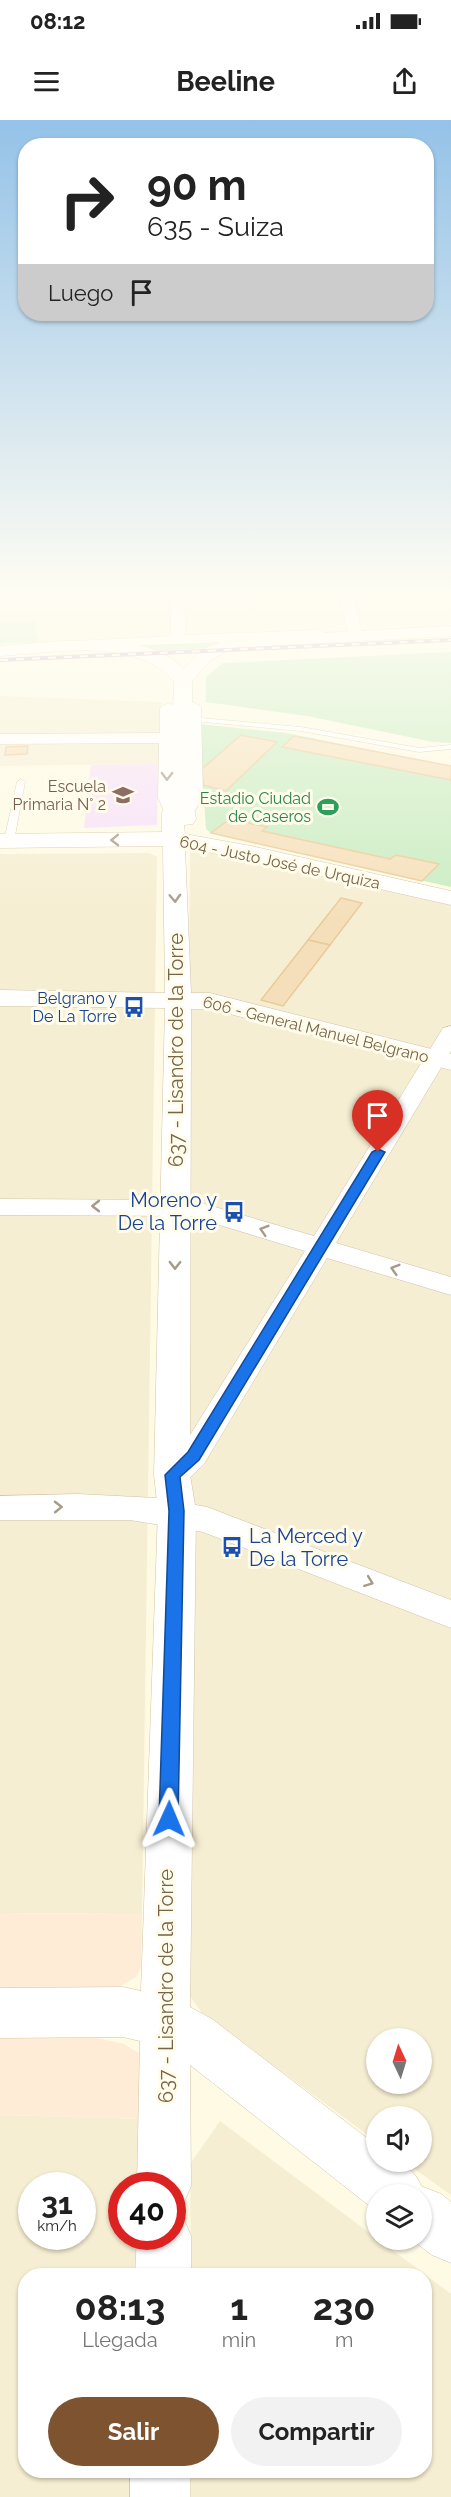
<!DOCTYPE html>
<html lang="es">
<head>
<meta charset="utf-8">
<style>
  :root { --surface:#fff; --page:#f2f2f2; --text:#222; --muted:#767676; --accent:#7e5430 }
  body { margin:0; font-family:Raleway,sans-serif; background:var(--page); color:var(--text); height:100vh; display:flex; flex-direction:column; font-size:22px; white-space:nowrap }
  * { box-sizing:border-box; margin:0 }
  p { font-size:20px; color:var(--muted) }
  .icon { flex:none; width:33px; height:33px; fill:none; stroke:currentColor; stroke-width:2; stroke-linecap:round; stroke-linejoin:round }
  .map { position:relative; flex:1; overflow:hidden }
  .panel { position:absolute; left:18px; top:2148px; width:414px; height:210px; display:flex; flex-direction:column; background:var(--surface); border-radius:24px; box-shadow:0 2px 4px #0004 }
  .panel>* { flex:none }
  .hud { position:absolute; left:18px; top:18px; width:416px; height:183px; border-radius:24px; box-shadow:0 2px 4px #0004; background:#fff; color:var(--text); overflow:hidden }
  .needle { width:39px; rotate:356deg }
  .controls { position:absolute; left:366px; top:1908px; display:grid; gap:12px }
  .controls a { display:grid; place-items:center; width:66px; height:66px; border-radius:50%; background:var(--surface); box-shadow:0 2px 4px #0004; font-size:30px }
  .speed { position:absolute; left:18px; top:2052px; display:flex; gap:12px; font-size:30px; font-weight:700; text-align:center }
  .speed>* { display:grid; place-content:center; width:78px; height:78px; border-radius:50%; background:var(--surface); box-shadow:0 2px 4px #0004; line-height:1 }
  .speed small { font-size:15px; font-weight:400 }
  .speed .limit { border:9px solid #d22; background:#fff; color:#111 }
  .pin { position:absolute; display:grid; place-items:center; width:51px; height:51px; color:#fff; margin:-62px -26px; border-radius:50% 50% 50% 0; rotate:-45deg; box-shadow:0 0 6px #0007 }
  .pin .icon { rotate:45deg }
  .me { position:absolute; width:66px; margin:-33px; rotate:1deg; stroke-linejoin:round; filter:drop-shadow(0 0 4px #0008) }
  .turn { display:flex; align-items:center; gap:21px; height:126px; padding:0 30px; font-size:27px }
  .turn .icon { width:78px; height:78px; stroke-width:2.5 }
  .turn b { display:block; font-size:42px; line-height:51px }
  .then { display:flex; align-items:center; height:57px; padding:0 30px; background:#0003; gap:12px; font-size:22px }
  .eta { display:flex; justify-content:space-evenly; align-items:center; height:102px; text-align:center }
  .eta b { font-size:36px; font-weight:700; line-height:42px }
  .cta { display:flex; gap:12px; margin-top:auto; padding:12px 30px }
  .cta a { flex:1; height:69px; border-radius:36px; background:var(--accent); color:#fff; font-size:24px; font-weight:700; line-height:69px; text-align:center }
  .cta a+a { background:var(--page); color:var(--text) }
  .status { display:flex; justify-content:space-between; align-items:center; height:42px; padding:0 30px; background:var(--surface); direction:ltr }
  .status svg { height:16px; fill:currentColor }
  header { display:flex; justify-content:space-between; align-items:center; height:78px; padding:0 30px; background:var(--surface); font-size:27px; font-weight:700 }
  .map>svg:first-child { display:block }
</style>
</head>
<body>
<div class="status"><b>08:12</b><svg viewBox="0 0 49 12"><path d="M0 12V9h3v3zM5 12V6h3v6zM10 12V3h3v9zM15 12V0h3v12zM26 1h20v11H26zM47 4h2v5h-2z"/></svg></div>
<header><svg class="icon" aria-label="menu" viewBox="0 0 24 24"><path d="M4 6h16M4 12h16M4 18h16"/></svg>Beeline<svg class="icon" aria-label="share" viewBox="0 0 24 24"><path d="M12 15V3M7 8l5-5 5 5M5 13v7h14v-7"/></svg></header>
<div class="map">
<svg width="451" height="2377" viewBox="0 0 451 2377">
  <rect width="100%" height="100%" fill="#fefae4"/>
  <g fill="#f6eed2" fill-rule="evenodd">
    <polygon points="0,471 451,471 451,504 0,524"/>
    <polygon points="0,576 161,582 158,644 0,646"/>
    <path d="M 199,728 L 451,784 L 451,2075 L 405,2042 L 422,2042 L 422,1996 L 376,1996 L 376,2021 L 202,1893 L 181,1864 L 190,732 ZM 376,1918 L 422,1918 L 422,1964 L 376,1964 Z"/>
    <polygon points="149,733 157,737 142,1794 0,1793 0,734"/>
    <path d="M 0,1995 L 146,1999 L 144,2065 L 122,2066 L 122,2116 L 142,2117 L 141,2155 L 26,2156 L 26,2350 L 136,2351 L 135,2377 L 0,2377 ZM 32,2066 L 82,2066 L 82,2116 L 32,2116 Z"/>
    <polygon points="220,2001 451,2174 451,2377 191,2377 191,2351 424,2350 424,2156 191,2155 190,2044"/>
  </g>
  <g fill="#ffecd7">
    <polygon points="0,1793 142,1794 141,1848 136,1857 113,1870 0,1873"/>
    <polygon points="0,1918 97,1918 124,1924 140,1934 146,1999 0,1995"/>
  </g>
  <polygon fill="#f7e0fa" points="158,644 157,705 84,708 91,645"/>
  <g fill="#c9ecc1">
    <polygon points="36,501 37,522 0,523 0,502"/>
    <polygon points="223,521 208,528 153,531 139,525"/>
    <polygon points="451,532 451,623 433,622 307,596 206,582 206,557 223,543"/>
    <polygon points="199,604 286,613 451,646 451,767 211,713 206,709"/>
  </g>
  <g fill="#f5dfba" stroke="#e9ca99" stroke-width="1.5">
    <polygon points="241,615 277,622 226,671 203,665 202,649"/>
    <polygon points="294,616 451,646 451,660 282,627"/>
    <polygon points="28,626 27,634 5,635 6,627"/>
    <polygon points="230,699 267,707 262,711 390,739 396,735 439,744 422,761 211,713"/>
    <polygon points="341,778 362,783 330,825 308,820"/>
    <polygon points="308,820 330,825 283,886 261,880"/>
  </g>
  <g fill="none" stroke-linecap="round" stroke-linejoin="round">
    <defs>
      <g id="lane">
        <polygon points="190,597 301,607 419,628 451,625 451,629 419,632 301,611 193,601 190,601"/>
        <polygon points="21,659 25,662 14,721 9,724 4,721 17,662"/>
      </g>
      <g id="street">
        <polygon points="0,471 451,471 451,476 353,477 362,512 355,516 348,512 340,477 185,478 185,515 319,510 326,514 319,518 82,528 77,527 75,524 77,521 171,516 171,478 0,479"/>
        <polygon points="193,582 201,587 203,677 191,697 167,697 158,678 159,623 0,624 0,614 160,613 160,588 168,583 174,585 176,588 176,678 179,687 185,677 185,587"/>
        <path d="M 451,906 L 451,931 L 336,1123 L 451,1157 L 451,1175 L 327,1138 L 204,1344 C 190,1357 181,1370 161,1363 L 157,1355 L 161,1347 L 182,1328 L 305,1131 L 190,1096 L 0,1095 L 0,1079 L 191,1080 L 314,1116 L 440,913 L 443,908 Z"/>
        <polygon points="78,1374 156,1378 207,1387 451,1480 451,1508 203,1412 130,1400 0,1400 0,1376"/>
      </g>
      <g id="secondary">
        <path d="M 451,506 L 451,516 L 232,528 L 210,541 L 192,561 L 192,677 L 196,699 L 193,704 L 184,705 L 185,714 L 251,726 L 451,771 L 451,785 L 251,740 L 185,728 L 191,873 L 210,873 L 451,934 L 451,950 L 210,889 L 191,889 L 190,1355 L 196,1391 L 190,1887 L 212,1899 L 376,2025 L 376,2042 C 398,2042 413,2045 421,2066 L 441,2074 L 451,2082 L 451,2143 L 432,2135 L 412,2120 L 422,2120 L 422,2074 L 376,2074 L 376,2091 L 190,1945 L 191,2066 L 183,2085 L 172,2089 L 172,2066 L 137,2066 L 140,1921 L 123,1917 L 0,1918 L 0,1868 L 123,1867 L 141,1871 L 158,1391 L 154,1355 L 165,888 L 0,886 L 0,870 L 165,873 L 163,726 L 0,728 L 0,714 L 162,712 L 162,693 L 170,677 L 174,562 C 137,516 52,533 0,536 L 0,526 C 48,523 148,507 183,549 L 203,529 L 230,518 Z"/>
        <polygon points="172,2092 183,2097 191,2116 191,2156 135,2156 137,2116 172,2116"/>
        <rect x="130" y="2350" width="60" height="27"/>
      </g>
    </defs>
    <use href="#lane" stroke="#d0c3a9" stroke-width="1"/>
    <use href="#street" stroke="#d0c3a9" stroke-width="1"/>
    <use href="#secondary" stroke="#d3c5a6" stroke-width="1"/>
    <use href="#lane" fill="#fff" fill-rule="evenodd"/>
    <use href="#street" fill="#fff" fill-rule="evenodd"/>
    <use href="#secondary" fill="#fff" fill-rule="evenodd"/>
    <defs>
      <polyline id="rail" points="0,540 451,520"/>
    </defs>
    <use href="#rail" stroke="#bfa1c8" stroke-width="4"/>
    <use href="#rail" stroke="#fffceb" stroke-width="2" stroke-dasharray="8" stroke-linecap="butt"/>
  </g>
  <defs><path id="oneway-chevron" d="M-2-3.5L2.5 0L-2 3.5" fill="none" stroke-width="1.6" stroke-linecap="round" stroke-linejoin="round" transform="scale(1.5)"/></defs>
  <g stroke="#a79a87">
    <use href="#oneway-chevron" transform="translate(167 656) rotate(91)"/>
    <use href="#oneway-chevron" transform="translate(115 720) rotate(179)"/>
    <use href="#oneway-chevron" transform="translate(175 778) rotate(88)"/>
    <use href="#oneway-chevron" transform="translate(96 1086) rotate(180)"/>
    <use href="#oneway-chevron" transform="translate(264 1110) rotate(-163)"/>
    <use href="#oneway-chevron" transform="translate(175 1145) rotate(91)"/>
    <use href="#oneway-chevron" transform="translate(395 1149) rotate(-163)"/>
    <use href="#oneway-chevron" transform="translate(58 1387) rotate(-1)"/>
    <use href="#oneway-chevron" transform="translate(369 1462) rotate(21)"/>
  </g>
  <linearGradient id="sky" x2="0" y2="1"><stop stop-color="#94c2e8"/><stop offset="0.59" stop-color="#fffdf3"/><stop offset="1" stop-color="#fffdf3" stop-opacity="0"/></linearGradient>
  <rect width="451" height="803" fill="url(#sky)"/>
  <polygon fill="#1a73e8" stroke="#114b97" stroke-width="1.5" points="378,1029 385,1032 199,1340 180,1357 184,1391 178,1699 175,1705 169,1708 162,1705 159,1699 169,1391 165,1355 188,1332 372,1032"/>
  <defs>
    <symbol id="school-bare" viewBox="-9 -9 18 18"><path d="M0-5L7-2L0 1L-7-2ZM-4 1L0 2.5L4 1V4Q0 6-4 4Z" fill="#8d6e63" stroke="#fffceb" stroke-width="2.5" paint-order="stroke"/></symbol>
    <symbol id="stadium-bare" viewBox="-9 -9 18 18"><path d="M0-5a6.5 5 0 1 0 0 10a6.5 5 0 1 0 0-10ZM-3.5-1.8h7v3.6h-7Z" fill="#2e9e5b" stroke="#fffceb" stroke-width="2.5" paint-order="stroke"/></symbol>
    <symbol id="bus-bare" viewBox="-9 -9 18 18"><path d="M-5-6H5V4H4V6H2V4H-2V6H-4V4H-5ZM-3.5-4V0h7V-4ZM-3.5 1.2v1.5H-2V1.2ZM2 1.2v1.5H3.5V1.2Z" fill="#1a4fb4" stroke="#fffceb" stroke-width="2.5" paint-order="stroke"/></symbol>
  </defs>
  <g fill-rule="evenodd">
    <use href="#school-bare" x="108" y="660" width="30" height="30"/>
    <use href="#stadium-bare" x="313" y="672" width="30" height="30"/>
    <use href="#bus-bare" x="119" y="872" width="30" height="30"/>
    <use href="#bus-bare" x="219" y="1077" width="30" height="30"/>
    <use href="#bus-bare" x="217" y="1412" width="30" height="30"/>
  </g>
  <g text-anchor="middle" stroke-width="6" stroke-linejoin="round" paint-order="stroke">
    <g font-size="16" fill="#785e54" stroke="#fffceb" text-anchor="end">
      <text x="106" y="672">Escuela<tspan x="106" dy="18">Primaria N° 2</tspan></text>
    </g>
    <g font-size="16" fill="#27864d" stroke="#fffceb" text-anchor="end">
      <text x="311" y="684">Estadio Ciudad<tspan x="311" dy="18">de Caseros</tspan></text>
    </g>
    <g font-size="16" fill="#786447" stroke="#fffceb">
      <text transform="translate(280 742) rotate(12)" y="6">604 - Justo José de Urquiza</text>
      <text transform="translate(316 909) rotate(14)" y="6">606 - General Manuel Belgrano</text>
    </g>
    <g font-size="16" fill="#164399" stroke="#fffceb" text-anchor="end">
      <text x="117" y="884">Belgrano y<tspan x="117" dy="18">De La Torre</tspan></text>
    </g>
    <g font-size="20" fill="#786447" stroke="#fffceb">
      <text transform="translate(176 930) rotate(-90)" y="7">637 - Lisandro de la Torre</text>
      <text transform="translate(166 1866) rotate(-90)" y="7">637 - Lisandro de la Torre</text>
    </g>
    <g font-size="20" fill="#164399" stroke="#fffceb" text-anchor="end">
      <text x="217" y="1087">Moreno y<tspan x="217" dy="23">De la Torre</tspan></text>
      <text x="249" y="1423" text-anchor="start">La Merced y<tspan x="249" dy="23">De la Torre</tspan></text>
    </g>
  </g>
</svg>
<div class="controls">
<a><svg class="needle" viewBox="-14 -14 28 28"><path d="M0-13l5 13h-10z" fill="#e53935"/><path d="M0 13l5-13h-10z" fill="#767676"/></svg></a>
<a><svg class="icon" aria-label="sound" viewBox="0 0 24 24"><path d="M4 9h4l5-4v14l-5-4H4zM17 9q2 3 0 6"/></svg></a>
<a><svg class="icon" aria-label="layers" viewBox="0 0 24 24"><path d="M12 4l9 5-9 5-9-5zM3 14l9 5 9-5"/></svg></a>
</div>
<div class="speed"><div>31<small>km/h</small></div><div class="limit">40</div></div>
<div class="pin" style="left:378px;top:1032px;background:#d93025"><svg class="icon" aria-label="arrive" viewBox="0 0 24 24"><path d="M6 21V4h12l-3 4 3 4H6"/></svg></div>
<svg class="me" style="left:169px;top:1699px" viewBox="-20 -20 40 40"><path d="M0-17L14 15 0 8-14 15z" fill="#1a73e8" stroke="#fff" stroke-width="4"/></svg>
<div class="hud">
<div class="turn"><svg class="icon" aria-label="right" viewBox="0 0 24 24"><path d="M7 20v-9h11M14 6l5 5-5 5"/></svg><div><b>90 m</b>635 - Suiza</div></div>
<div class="then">Luego<svg class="icon" aria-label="arrive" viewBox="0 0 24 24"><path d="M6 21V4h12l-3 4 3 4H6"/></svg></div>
</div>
<section class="panel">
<div class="eta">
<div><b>08:13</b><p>Llegada</p></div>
<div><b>1</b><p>min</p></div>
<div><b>230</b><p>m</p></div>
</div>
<div class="cta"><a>Salir</a><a>Compartir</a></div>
</section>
</div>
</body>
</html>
